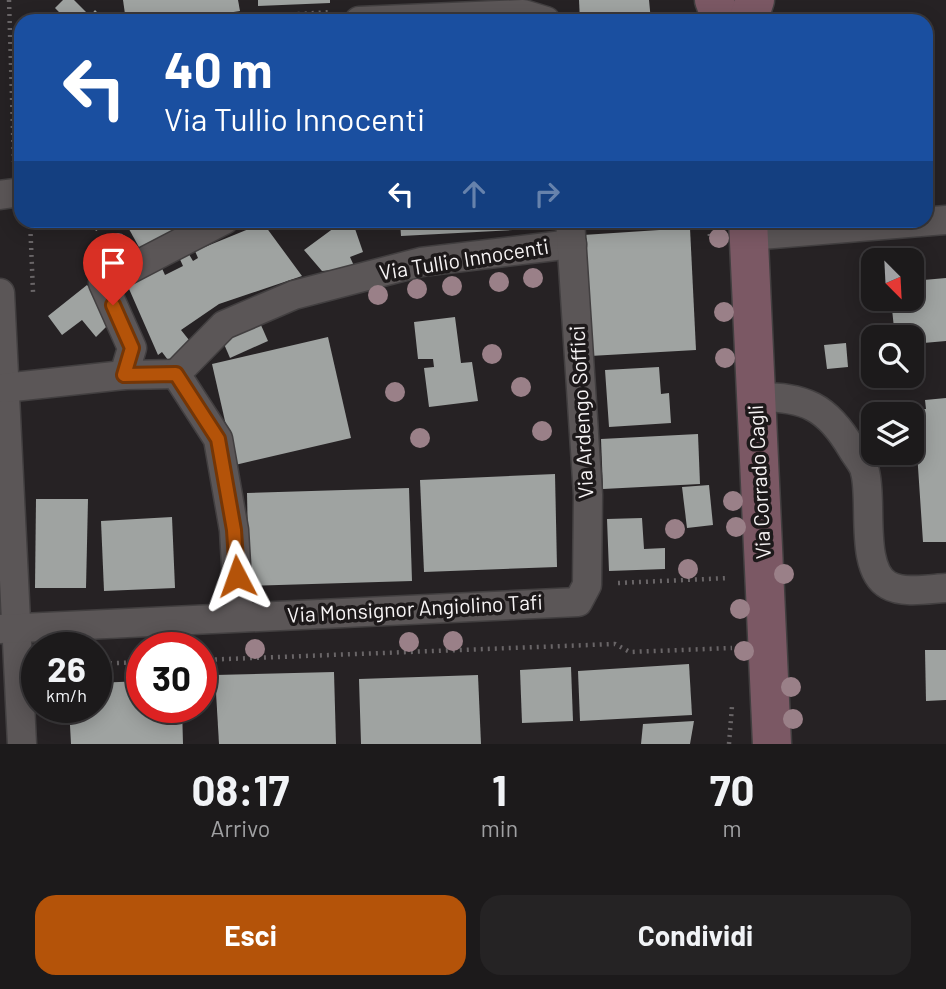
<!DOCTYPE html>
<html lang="it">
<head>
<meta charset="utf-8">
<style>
  :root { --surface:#1c1a1b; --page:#252324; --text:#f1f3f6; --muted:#a0a1a3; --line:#3a383a; --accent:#b45309 }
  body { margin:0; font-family:Barlow,sans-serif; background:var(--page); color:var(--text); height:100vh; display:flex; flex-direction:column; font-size:26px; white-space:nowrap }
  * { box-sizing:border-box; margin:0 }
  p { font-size:23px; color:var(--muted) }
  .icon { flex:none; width:38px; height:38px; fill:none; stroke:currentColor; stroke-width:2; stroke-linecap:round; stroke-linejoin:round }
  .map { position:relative; height:744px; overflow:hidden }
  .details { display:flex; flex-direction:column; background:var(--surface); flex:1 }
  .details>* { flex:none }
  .top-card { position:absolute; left:14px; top:14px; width:919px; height:214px; border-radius:21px; box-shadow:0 4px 18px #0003,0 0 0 2px var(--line); background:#1a4fa0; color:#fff; overflow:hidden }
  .needle { width:46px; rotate:156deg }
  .buttons { position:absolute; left:861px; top:248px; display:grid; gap:14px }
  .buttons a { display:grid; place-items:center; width:63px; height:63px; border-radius:14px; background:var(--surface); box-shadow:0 4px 18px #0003,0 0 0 2px var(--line); font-size:35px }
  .speed { position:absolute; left:21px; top:632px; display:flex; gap:14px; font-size:35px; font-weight:700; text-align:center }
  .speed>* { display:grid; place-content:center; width:91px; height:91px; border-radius:50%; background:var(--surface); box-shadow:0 4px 18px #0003,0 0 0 2px var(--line); line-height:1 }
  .speed small { font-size:18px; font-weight:400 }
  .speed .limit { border:10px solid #d22; background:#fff; color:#111 }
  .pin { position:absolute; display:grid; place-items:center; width:60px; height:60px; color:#fff; margin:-72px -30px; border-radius:50% 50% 50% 0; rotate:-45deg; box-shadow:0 0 7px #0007 }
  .pin .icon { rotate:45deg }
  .me { position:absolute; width:77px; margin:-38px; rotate:356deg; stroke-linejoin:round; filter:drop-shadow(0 0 5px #0008) }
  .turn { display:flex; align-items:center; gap:24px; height:147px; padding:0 35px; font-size:32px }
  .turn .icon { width:91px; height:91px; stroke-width:2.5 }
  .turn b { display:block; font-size:49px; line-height:60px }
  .lanes { display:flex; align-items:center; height:66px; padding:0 35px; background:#0003; justify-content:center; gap:35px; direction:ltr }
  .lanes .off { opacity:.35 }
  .eta { display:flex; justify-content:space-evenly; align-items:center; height:119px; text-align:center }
  .eta b { font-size:42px; font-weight:700; line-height:49px }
  .button { display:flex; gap:14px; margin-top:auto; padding:14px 35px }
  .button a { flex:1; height:80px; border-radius:21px; background:var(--accent); color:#fff; font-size:28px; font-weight:700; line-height:80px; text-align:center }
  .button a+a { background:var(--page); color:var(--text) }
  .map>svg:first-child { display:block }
</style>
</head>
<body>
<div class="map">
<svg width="946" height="744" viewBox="0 0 946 744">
  <rect width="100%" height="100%" fill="#262224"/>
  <g fill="#9fa3a1">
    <polygon points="63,0 74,0 90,16 95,10 106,21 68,21 55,8"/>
    <polygon points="123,0 238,0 240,11 175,21 126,21"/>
    <polygon points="258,0 330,0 330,3 258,6"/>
    <polygon points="579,0 649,0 651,21 580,21"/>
    <polygon points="16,28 21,28 21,90 19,90"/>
    <polygon points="89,220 113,220 96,231"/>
    <polygon points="124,220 193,220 195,225 140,249"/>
    <polygon points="352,220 363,252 350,257 355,268 322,271 304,250 338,225"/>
    <polygon points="400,220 531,220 532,229 401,236"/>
    <polygon points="263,223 302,276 219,304 181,330 193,345 171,364 162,352 158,355 126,282 160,264 165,275 183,266 178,255 187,251 193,261 198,258 195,251"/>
    <polygon points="690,228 696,350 590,356 583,235"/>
    <polygon points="946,278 946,341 912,344 912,338 895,338 891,299 912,299 912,281"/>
    <polygon points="87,285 115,318 96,337 82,320 62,335 48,316"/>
    <polygon points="257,316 268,341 230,358 221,337"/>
    <polygon points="455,317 461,363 472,362 478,401 429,407 424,368 434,367 433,359 418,359 414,322"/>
    <polygon points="328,337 351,438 235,465 212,364"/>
    <polygon points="846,343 848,367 827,369 824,345"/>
    <polygon points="659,367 661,394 669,393 671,423 609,427 605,370"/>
    <polygon points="946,398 946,542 923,542 915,422 912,422 912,415 894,415 894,410 926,409 925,400"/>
    <polygon points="698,434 700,484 603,489 601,439"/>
    <polygon points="555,474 557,567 424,572 420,480"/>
    <polygon points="709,485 713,525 687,528 682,487"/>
    <polygon points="409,488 412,581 249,586 247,493"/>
    <polygon points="36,499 88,499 86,588 35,588"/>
    <polygon points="172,517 175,588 104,591 101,521"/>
    <polygon points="642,518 644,549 665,548 665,569 609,571 607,519"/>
    <polygon points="925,650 946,650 946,700 926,701"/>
    <polygon points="689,664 692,715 580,721 578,671"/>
    <polygon points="571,667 573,721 522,723 520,670"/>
    <polygon points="334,672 336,744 219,744 215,675"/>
    <polygon points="478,675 481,744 361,744 359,679"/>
    <polygon points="142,681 142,707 182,707 183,744 71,744 69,707 96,707 96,683"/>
    <polygon points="694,721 690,744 641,744 643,724"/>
  </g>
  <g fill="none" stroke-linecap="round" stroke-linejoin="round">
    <defs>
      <g id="street">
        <polyline points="359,21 523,14 546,21"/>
        <polyline points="0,195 21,192"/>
        <polyline points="749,236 946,220"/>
        <polyline points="0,293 22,744"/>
        <polyline points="124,375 132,348 103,283 224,220"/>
        <polyline points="4,388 124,375 176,374"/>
        <path d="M 756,397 C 805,397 827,406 852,449 C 856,456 864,465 865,472 C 873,500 859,569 888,585 C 903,594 929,589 946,588"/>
        <polyline points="239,617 234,530 218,439 176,374 224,325 294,295 421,262 572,244"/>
        <polyline points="0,629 578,602 587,585 588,495 570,220"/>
      </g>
      <g id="secondary">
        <polyline points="714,0 722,21"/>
        <polyline points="748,21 755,0"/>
        <polyline points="748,220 772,744"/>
      </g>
    </defs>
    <use href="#street" stroke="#423f40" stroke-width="31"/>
    <use href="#secondary" stroke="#423f40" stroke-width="41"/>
    <g stroke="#696567" stroke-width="4.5" stroke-dasharray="2 5" stroke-linecap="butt">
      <polyline points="9,0 14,162"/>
      <polyline points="186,21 331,12"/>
      <polyline points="30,220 33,292"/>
      <polyline points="709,220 710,237"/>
      <polyline points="618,583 729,578"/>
      <polyline points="201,660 615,644 630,652 732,648"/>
      <polyline points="96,664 142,662"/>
      <polyline points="729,744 732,706"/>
    </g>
    <use href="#street" stroke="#5b5657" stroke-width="28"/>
    <use href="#secondary" stroke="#7b5864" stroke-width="38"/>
  </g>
  <g fill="#9a8088">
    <circle cx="719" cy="238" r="10"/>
    <circle cx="118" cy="243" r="10"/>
    <circle cx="533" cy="278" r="10"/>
    <circle cx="499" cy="282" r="10"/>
    <circle cx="452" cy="286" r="10"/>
    <circle cx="417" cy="289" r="10"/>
    <circle cx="378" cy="295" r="10"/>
    <circle cx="724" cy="312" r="10"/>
    <circle cx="492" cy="354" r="10"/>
    <circle cx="725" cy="358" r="10"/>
    <circle cx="521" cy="387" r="10"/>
    <circle cx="395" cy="392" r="10"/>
    <circle cx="542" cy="431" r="10"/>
    <circle cx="420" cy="438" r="10"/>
    <circle cx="733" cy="501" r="10"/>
    <circle cx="736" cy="527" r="10"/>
    <circle cx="675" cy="529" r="10"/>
    <circle cx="688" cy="569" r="10"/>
    <circle cx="784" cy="574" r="10"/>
    <circle cx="740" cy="609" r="10"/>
    <circle cx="453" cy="641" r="10"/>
    <circle cx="409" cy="642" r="10"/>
    <circle cx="255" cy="649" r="10"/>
    <circle cx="744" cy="651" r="10"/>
    <circle cx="791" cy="687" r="10"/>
    <circle cx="793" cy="719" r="10"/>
  </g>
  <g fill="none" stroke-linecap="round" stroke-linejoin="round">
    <defs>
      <polyline id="route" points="113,305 132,348 124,375 176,374 218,439 234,530 237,576"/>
    </defs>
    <use href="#route" stroke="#753606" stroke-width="18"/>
    <use href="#route" stroke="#b45309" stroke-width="12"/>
  </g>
  <g text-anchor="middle" stroke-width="7" stroke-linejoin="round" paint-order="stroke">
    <g font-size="21" fill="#f7f4f5" stroke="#1d191a">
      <text transform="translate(464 260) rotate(-9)" y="7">Via Tullio Innocenti</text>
      <text transform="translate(582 412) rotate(-93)" y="7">Via Ardengo Soffici</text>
      <text transform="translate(760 482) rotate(-93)" y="7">Via Corrado Cagli</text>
      <text transform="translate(415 609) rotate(-3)" y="7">Via Monsignor Angiolino Tafi</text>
    </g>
  </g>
</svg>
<div class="buttons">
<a><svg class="needle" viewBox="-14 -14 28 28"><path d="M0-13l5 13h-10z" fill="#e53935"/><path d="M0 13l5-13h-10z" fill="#a0a1a3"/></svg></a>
<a><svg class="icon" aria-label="search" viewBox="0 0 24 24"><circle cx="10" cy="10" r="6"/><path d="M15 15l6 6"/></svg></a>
<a><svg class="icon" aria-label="layers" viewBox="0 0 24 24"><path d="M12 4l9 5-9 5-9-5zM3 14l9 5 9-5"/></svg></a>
</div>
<div class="speed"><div>26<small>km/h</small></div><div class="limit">30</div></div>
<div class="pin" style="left:113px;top:305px;background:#d93025"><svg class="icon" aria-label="arrive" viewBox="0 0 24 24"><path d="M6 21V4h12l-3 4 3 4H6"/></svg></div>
<svg class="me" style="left:237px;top:576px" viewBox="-20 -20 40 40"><path d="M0-17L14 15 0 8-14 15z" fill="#b45309" stroke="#fff" stroke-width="4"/></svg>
<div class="top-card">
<div class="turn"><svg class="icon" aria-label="left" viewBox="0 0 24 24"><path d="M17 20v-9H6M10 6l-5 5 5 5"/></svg><div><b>40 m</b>Via Tullio Innocenti</div></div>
<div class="lanes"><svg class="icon" aria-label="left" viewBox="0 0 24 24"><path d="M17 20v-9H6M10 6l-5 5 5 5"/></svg><svg class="icon off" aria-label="ahead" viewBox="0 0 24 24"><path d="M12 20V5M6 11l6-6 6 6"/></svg><svg class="icon off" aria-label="right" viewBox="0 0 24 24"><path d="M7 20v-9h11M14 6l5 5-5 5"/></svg></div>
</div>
</div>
<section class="details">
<div class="eta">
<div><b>08:17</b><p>Arrivo</p></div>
<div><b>1</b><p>min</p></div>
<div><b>70</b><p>m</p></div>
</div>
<div class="button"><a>Esci</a><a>Condividi</a></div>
</section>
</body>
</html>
